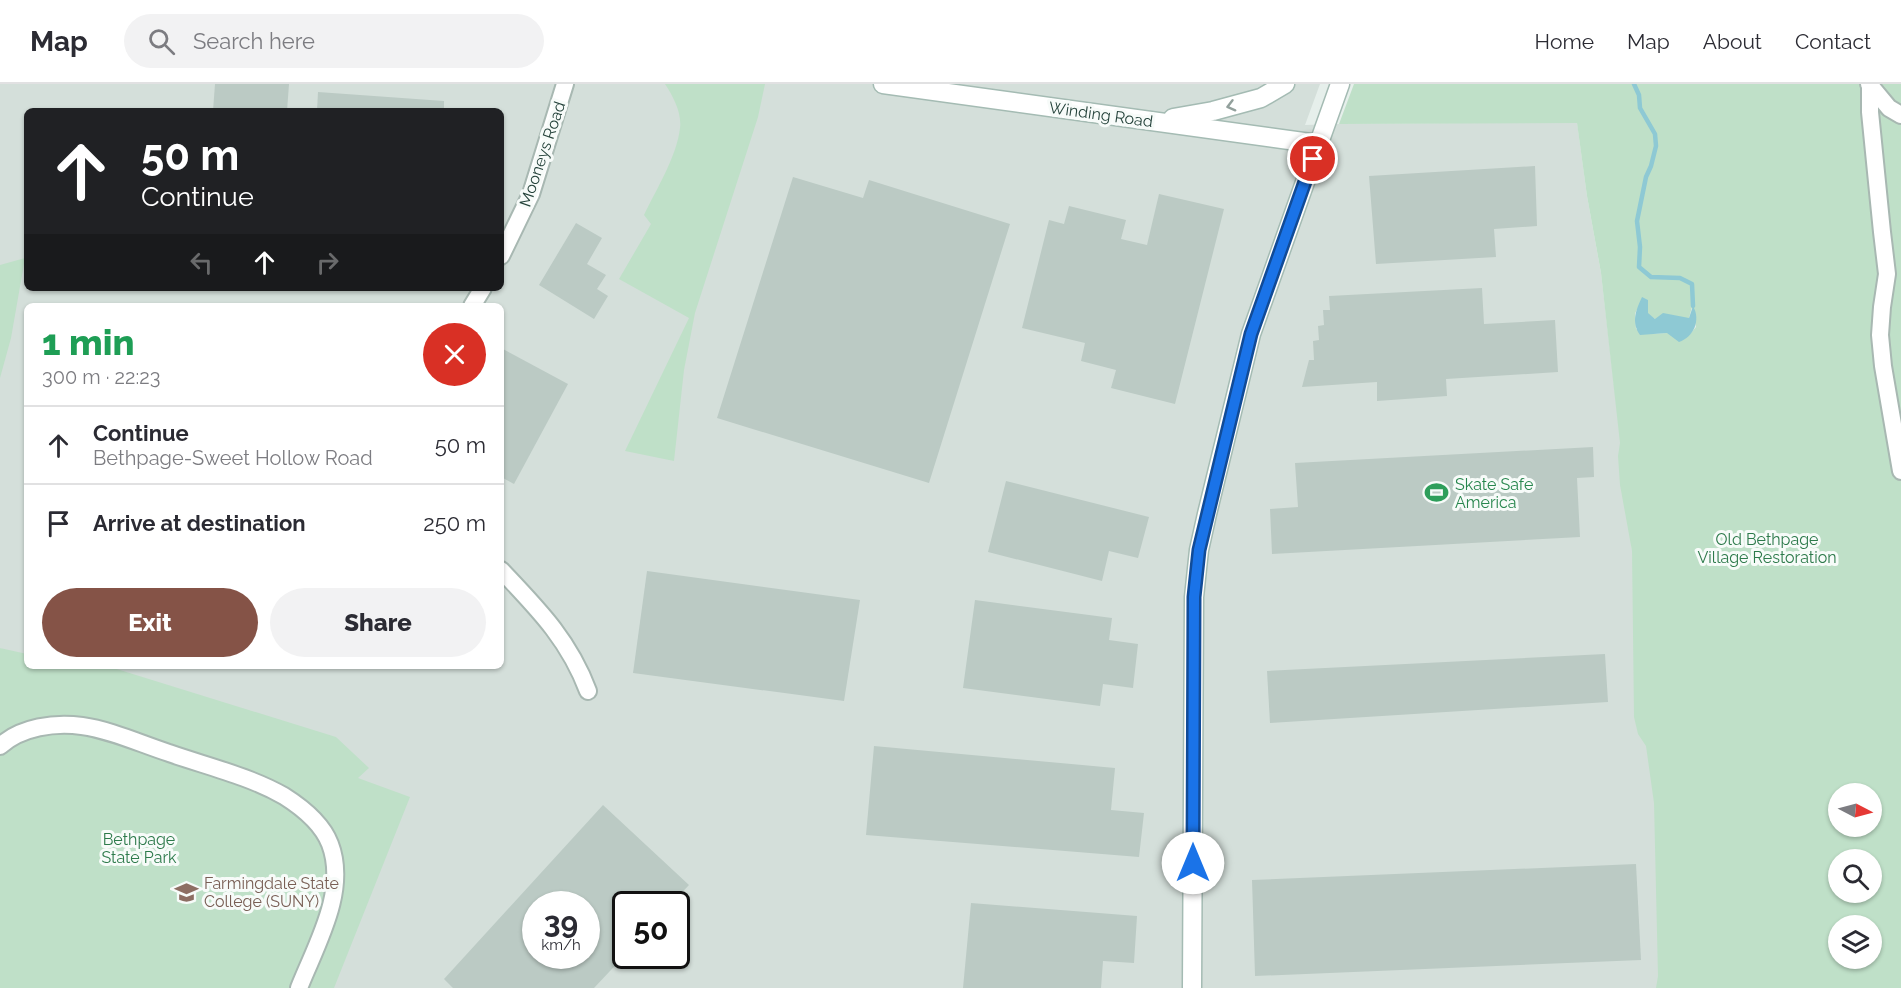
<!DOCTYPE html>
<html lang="en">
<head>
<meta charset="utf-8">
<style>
  :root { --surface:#fff; --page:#f2f2f3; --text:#2b2b33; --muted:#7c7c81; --line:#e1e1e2; --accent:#855347 }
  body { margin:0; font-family:Raleway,sans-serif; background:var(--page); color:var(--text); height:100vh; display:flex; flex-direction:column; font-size:22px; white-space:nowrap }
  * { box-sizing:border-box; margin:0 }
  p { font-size:20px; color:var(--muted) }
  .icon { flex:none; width:33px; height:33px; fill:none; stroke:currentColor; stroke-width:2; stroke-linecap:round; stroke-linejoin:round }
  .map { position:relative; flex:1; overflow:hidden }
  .details { position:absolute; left:24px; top:219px; width:480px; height:366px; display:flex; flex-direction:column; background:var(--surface); border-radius:9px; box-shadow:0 2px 4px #0004 }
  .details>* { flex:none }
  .guide { position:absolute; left:24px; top:24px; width:480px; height:183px; border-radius:9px; box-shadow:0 2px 4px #0004; background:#202124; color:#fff; overflow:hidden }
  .needle { width:39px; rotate:96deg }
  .controls { position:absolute; left:1828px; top:699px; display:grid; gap:12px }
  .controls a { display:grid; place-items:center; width:54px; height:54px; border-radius:50%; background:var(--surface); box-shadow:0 2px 4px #0004; font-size:30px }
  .speed { position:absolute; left:522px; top:807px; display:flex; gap:12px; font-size:30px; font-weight:700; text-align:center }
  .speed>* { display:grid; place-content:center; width:78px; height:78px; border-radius:50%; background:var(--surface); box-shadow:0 2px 4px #0004; line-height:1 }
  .speed small { font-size:15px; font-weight:400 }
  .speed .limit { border:3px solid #111; border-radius:9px; background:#fff; color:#111 }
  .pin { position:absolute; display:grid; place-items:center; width:51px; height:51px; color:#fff; margin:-26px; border:3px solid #fff; border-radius:50%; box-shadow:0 2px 6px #0007 }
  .me { position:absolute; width:66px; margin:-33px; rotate:0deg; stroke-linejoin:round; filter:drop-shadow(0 0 4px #0008) }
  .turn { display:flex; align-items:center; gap:21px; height:126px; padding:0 18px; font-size:27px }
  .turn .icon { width:78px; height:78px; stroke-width:2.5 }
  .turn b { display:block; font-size:42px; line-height:51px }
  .lanes { display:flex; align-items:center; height:57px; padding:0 18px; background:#0003; justify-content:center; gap:30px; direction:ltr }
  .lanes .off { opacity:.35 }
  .round { display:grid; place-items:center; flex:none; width:63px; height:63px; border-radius:32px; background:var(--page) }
  .headline { display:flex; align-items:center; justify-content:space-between; height:102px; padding:0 18px }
  h1 { font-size:36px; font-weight:800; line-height:45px; color:#1e9e55 }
  .button { display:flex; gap:12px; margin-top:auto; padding:12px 18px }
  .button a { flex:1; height:69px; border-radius:36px; background:var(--accent); color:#fff; font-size:24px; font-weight:800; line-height:69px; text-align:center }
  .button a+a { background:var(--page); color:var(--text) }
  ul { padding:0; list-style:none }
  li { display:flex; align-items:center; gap:18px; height:78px; padding:0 18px; border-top:2px solid var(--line) }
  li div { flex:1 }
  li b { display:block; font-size:22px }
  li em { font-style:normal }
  header { display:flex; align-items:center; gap:36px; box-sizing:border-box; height:84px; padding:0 30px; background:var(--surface); border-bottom:2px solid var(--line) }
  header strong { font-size:28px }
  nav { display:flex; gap:33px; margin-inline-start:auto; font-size:21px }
  .search { width:420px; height:54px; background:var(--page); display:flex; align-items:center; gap:15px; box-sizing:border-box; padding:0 21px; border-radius:33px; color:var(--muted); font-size:22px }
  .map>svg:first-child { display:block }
</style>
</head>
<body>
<header>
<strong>Map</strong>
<div class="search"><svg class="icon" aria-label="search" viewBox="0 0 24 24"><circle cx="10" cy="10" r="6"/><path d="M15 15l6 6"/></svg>Search here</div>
<nav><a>Home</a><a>Map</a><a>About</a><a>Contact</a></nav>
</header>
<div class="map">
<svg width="1901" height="904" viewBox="0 0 1901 904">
  <rect width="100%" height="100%" fill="#e6efeb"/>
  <path fill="#d4dfda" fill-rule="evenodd" d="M 0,0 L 1320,0 L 1305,41 L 1339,40 L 1577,38 L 1587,112 L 1601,189 L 1622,369 L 1677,904 L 0,904 L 0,621 L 19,573 L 0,564 ZM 27,27 L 501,27 L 501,204 L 27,204 ZM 27,222 L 501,222 L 501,582 L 27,582 ZM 536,820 L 586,820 L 586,872 L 536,872 ZM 626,820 L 676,820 L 676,872 L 626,872 Z"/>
  <g fill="#bfe0c8" fill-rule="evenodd">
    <path d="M 665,0 L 765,0 L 758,33 L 695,229 L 684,286 L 674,377 L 625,367 L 689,234 L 619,195 L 651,140 L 644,131 C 656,106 677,72 680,44 C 682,29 673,12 665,0 Z"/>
    <path d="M 1354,0 L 1901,0 L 1901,904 L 1656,904 L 1658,892 L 1654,719 L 1646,662 L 1638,650 L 1634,633 L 1632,467 L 1620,401 L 1618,372 L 1620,359 L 1601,189 L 1587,112 L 1577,39 L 1339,40 ZM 1648,216 L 1648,230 L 1655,235 L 1689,234 L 1692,223 L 1696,243 L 1690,250 L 1667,249 L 1651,250 L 1636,245 C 1635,226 1632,229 1648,216 ZM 1839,710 L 1872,710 L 1872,742 L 1839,742 ZM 1839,776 L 1872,776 L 1872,808 L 1839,808 ZM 1839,842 L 1872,842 L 1872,874 L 1839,874 Z"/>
    <polygon points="25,174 11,254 0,294 0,181"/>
    <polygon points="0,564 27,570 27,582 107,582 336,653 369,684 358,694 410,713 334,904 0,904"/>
  </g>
  <path fill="#8ec9d4" d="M 1642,213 L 1648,216 L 1648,229 L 1655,235 L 1663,229 L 1689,234 L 1693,222 C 1701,236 1694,253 1679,258 L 1667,249 L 1640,251 C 1631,238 1636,226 1642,213 Z"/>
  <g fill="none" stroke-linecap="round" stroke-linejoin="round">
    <polyline stroke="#8ec9d4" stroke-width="4.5" points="1634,0 1639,11 1640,24 1655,50 1656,62 1651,82 1646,93 1637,137 1640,163 1639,183 1651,193 1680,194 1692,200 1693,222"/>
  </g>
  <g fill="#bbcac4" fill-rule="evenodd">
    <polygon points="215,0 289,0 287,27 213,27"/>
    <polygon points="318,8 444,17 444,27 317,27"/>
    <polygon points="1535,82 1537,142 1494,145 1496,173 1376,180 1369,92"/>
    <polygon points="793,93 863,114 869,96 1010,140 929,399 717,334"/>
    <polygon points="1159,110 1224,125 1175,320 1111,304 1116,286 1081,277 1085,259 1022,244 1049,136 1064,140 1069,122 1126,136 1121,155 1147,161"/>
    <polygon points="576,139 602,154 587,180 606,191 597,205 608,212 594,235 539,201"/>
    <polygon points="1482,204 1484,240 1555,236 1558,288 1446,295 1447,312 1377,317 1377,298 1302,303 1309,276 1314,276 1313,257 1319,256 1318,242 1324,241 1323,226 1330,226 1329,212"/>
    <polygon points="501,264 568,300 514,400 501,393"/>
    <polygon points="1593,363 1594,393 1577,394 1580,453 1272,470 1270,425 1298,423 1295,379"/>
    <polygon points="1006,397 1149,433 1138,474 1109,467 1102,497 988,468"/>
    <polygon points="647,487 860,516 844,617 633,589"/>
    <polygon points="975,516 1112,534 1109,556 1138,560 1133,604 1103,600 1100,622 963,604"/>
    <polygon points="1605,570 1608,618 1270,639 1267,587"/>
    <polygon points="874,662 1115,684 1111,726 1144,729 1139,773 866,751"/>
    <path d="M 603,721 L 689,801 L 671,820 L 626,820 L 626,870 L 594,904 L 453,904 L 444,895 ZM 536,820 L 586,820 L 586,872 L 536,872 Z"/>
    <polygon points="1636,780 1641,876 1255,892 1252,796"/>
    <polygon points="971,819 1137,832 1134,879 1103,877 1101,904 963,904"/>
  </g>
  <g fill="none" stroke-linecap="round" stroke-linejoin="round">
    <defs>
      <g id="street">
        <polyline points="1869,0 1889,24 1901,31"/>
        <polyline points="1870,3 1870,28 1882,148 1887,190 1882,223 1880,251 1883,282 1901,387"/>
        <polyline points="501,172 531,110 565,0"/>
        <polyline points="472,222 483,204"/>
        <path d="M 501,486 C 538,525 569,556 588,607"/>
        <path d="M 0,662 C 21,643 55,638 82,642 C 111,646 141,660 169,669 C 206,682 249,692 284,712 C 303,724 322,739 330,760 C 348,807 316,861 299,904"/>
      </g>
      <g id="secondary">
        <polyline points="883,0 1318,60"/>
        <polyline points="1173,34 1213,27 1261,14 1285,0"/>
        <polyline points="1192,904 1194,513 1199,466 1207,430 1251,250 1340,0"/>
      </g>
    </defs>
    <use href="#street" stroke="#a8b8b2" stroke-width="20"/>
    <use href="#secondary" stroke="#a4bbb3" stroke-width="21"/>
    <use href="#street" stroke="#fff" stroke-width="16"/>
    <use href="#secondary" stroke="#fff" stroke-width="18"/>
  </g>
  <defs><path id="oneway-chevron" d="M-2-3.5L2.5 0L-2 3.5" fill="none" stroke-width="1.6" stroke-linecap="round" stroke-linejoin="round" transform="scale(1.5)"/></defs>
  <use stroke="#92a09c" href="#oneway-chevron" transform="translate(1231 22) rotate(165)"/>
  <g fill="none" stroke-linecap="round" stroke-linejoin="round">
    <defs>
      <polyline id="route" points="1193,779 1194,513 1199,466 1251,250 1313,75"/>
    </defs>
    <use href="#route" stroke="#114b97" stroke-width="15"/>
    <use href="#route" stroke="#1a73e8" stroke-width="10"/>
  </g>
  <defs>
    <symbol id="stadium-bare" viewBox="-9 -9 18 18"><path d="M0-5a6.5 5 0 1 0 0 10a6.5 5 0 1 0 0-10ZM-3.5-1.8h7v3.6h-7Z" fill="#2e9e5b" stroke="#f7fbf9" stroke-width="2.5" paint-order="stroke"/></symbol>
    <symbol id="university-bare" viewBox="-9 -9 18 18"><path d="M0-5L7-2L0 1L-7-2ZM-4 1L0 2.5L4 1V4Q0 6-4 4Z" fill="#8d6e63" stroke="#f7fbf9" stroke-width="2.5" paint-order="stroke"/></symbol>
  </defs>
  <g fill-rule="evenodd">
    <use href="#stadium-bare" x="1420" y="392" width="33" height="33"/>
    <use href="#university-bare" x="170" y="792" width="33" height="33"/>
  </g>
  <g text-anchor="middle" stroke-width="6" stroke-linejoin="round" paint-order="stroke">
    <g font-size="16" fill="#24423a" stroke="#f7fbf9">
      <text transform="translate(1101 30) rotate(8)" y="6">Winding Road</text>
      <text transform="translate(542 70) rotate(-71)" y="6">Mooneys Road</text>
    </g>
    <g font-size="16" fill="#27864d" stroke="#f7fbf9" text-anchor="start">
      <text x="1455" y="406">Skate Safe<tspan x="1455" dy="18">America</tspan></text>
    </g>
    <g font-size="16" fill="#2d7a4b" stroke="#f7fbf9">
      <text x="1767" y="461">Old Bethpage<tspan x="1767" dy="18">Village Restoration</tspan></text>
      <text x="139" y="761">Bethpage<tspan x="139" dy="18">State Park</tspan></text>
    </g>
    <g font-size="16" fill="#785e54" stroke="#f7fbf9" text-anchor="start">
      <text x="204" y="805">Farmingdale State<tspan x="204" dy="18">College (SUNY)</tspan></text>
    </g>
  </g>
</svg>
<div class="controls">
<a><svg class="needle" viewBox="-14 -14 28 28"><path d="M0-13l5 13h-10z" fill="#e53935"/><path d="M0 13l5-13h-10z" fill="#7c7c81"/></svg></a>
<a><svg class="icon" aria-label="search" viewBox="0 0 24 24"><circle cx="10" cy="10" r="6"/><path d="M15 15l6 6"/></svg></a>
<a><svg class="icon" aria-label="layers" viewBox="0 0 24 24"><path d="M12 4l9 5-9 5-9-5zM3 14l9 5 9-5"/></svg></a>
</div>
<div class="speed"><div>39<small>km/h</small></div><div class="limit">50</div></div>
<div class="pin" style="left:1313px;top:75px;background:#d93025"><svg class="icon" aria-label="arrive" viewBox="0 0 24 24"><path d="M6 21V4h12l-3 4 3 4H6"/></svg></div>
<svg class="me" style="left:1193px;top:779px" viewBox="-20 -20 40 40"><circle r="19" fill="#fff"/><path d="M0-13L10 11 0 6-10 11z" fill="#1a73e8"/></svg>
<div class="guide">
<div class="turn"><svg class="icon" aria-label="ahead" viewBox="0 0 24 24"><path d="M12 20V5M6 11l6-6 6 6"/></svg><div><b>50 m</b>Continue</div></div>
<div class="lanes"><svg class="icon off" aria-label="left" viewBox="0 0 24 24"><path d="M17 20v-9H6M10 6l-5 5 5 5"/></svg><svg class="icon" aria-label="ahead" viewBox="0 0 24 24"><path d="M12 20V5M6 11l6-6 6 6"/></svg><svg class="icon off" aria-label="right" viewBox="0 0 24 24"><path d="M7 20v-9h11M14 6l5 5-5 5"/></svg></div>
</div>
<section class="details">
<div class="headline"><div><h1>1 min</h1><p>300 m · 22:23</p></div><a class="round" style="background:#d93025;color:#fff"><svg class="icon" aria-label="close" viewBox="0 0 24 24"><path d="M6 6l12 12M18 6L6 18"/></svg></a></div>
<ul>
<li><svg class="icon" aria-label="ahead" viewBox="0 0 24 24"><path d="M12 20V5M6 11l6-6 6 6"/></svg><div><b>Continue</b><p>Bethpage-Sweet Hollow Road</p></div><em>50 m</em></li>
<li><svg class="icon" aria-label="arrive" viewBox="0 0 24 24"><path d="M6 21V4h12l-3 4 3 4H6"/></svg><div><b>Arrive at destination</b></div><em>250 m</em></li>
</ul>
<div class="button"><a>Exit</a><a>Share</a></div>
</section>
</div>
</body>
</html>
